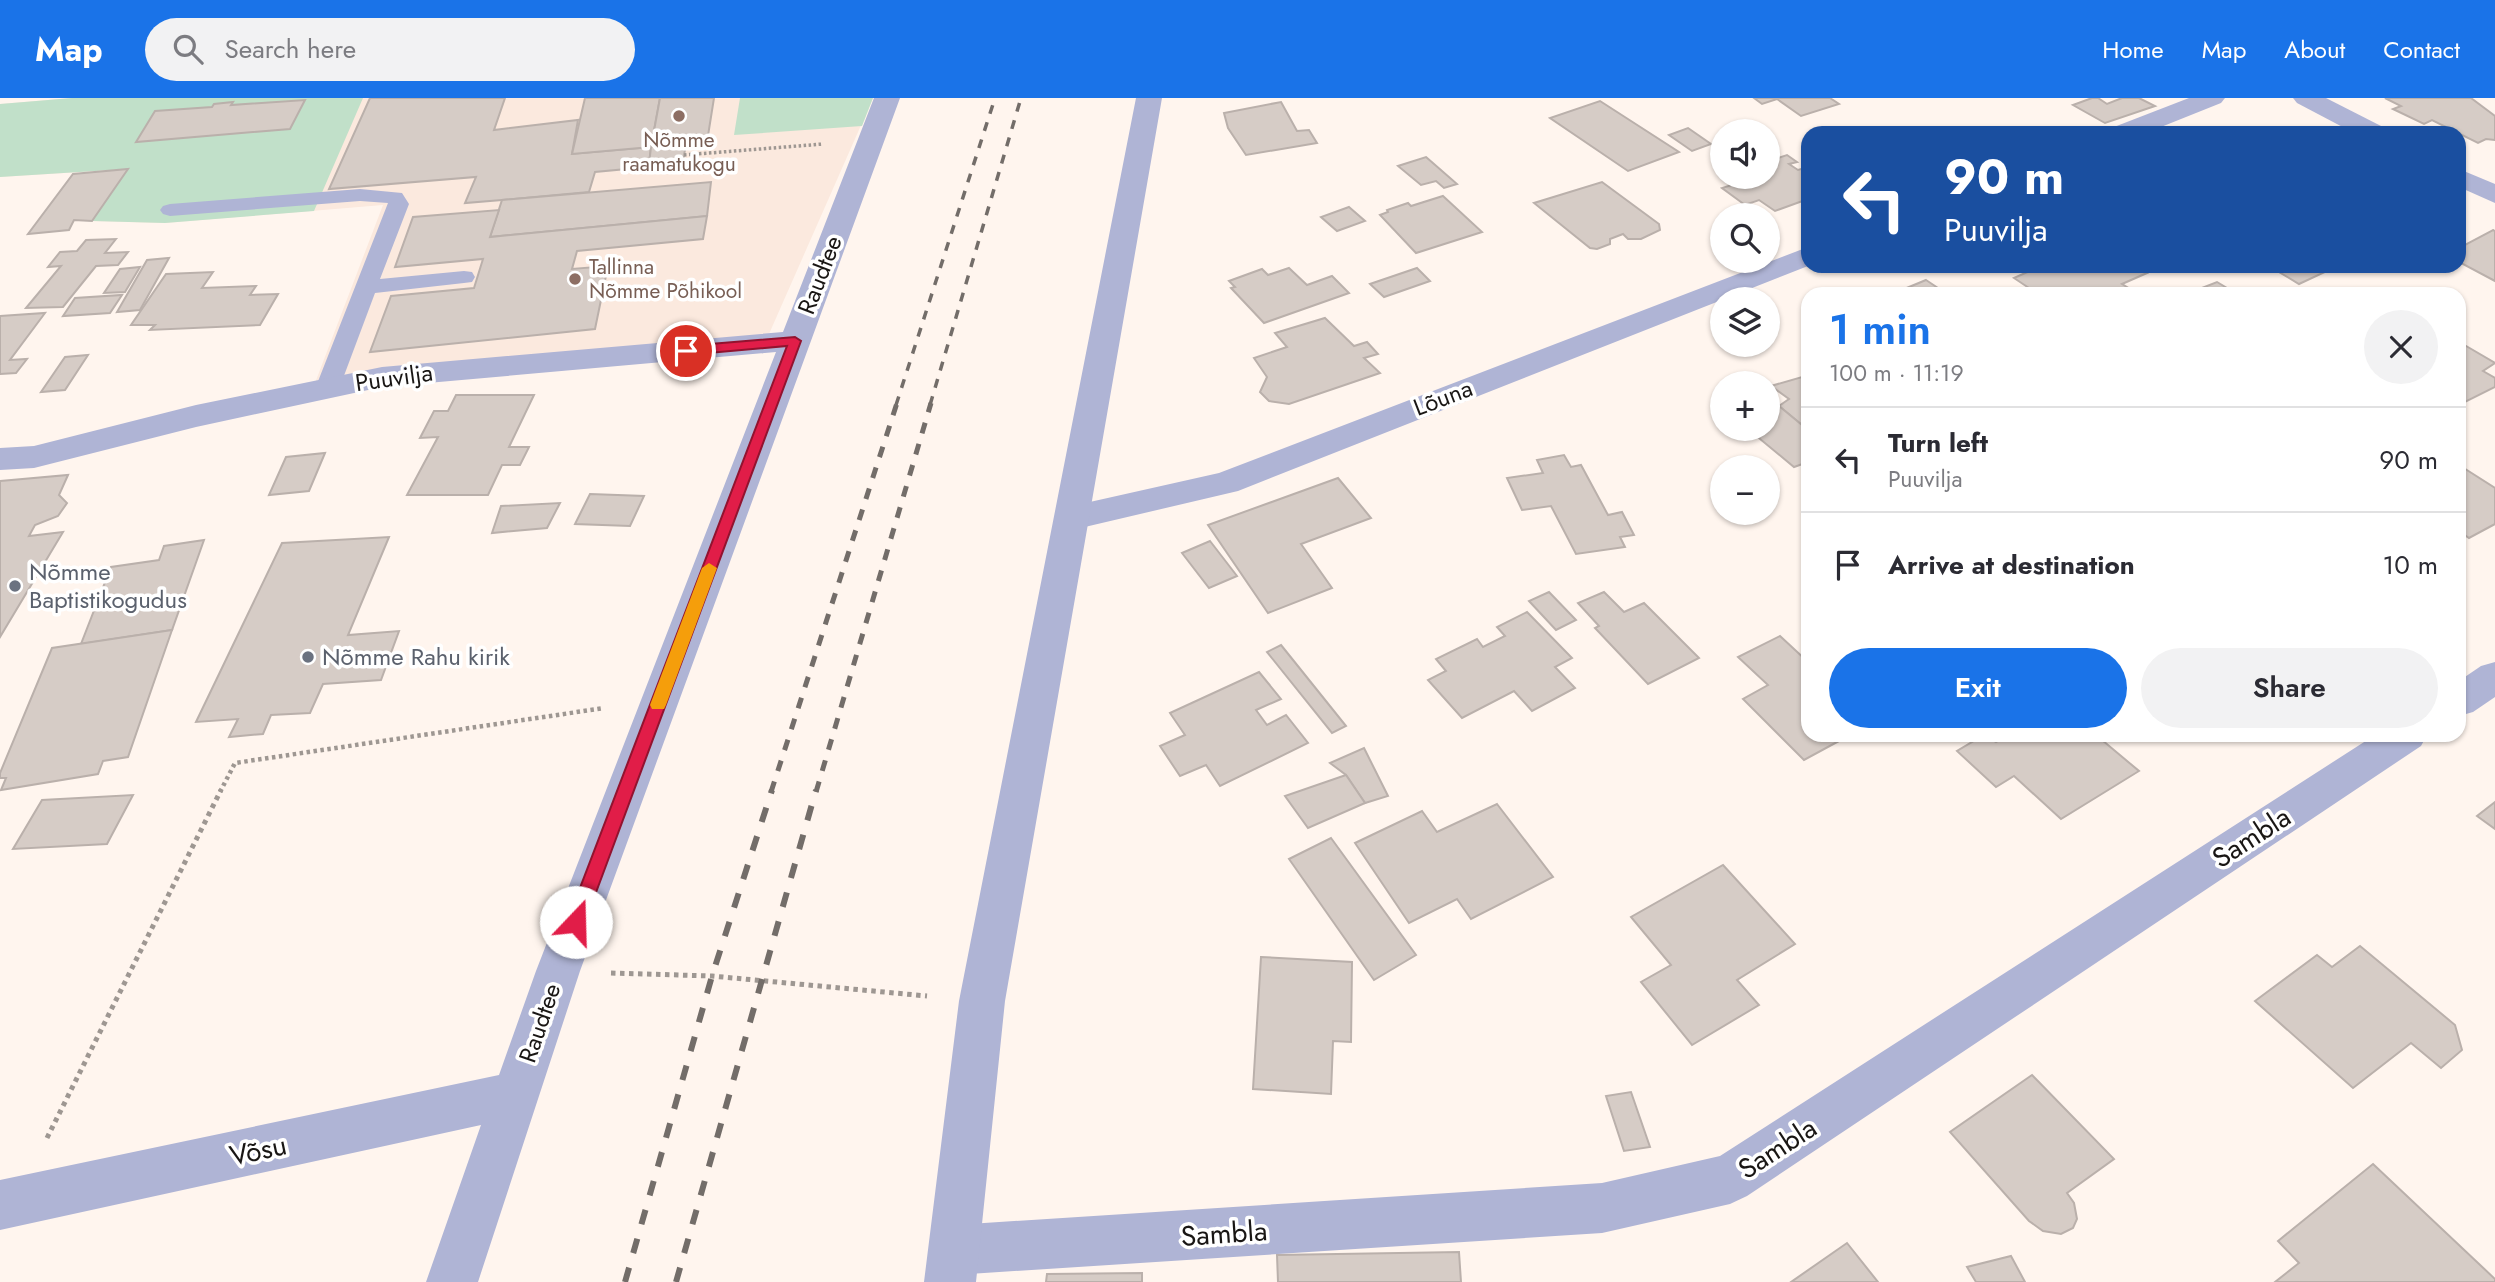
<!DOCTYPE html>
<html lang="en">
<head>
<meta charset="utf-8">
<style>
  :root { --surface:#fff; --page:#f2f2f3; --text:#2b2b33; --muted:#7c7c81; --line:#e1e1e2; --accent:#1a73e8 }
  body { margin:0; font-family:Jost,sans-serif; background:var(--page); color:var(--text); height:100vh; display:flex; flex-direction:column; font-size:26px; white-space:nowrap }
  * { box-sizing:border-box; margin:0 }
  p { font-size:23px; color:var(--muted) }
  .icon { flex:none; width:38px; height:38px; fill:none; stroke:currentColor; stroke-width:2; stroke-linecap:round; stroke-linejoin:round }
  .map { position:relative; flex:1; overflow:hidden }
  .panel { position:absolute; left:1801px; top:189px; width:665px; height:455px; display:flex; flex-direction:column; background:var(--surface); border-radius:21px; box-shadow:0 2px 5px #0004 }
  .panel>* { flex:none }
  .hud { position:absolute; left:1801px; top:28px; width:665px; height:147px; border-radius:21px; box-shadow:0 2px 5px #0004; background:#1a4fa0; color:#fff; overflow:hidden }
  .controls { position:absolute; left:1710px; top:21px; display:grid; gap:14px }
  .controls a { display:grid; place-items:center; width:70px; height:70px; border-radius:50%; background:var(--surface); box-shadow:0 2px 5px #0004; font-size:35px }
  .pin { position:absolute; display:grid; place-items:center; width:60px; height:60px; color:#fff; margin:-30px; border:4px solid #fff; border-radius:50%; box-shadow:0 2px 7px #0007 }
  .me { position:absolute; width:77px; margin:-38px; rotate:21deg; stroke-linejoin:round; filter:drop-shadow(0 0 5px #0008) }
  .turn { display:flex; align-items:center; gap:24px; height:147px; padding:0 28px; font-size:32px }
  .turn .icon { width:91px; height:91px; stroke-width:2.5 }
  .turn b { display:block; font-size:49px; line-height:60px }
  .round { display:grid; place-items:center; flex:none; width:74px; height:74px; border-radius:37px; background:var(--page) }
  .head { display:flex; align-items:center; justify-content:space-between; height:119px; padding:0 28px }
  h1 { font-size:42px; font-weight:600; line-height:52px; color:var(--accent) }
  .cta { display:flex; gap:14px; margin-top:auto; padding:14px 28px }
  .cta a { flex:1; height:80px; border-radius:42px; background:var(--accent); color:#fff; font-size:28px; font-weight:600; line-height:80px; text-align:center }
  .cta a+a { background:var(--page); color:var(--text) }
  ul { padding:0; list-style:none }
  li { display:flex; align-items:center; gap:21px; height:105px; padding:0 28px; border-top:2px solid var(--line) }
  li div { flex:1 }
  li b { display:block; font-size:26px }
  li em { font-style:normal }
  header { display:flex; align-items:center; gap:42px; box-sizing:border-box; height:98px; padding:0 35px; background:var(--accent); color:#fff }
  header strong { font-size:33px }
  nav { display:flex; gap:38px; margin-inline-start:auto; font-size:24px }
  .search { width:490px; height:63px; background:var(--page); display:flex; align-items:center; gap:18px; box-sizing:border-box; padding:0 24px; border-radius:38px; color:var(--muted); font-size:26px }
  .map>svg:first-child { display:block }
</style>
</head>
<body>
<header>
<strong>Map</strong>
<div class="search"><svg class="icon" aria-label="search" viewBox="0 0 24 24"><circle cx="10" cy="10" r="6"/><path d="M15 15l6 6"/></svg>Search here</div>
<nav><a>Home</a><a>Map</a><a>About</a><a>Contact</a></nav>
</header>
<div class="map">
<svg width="2495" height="1184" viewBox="0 0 2495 1184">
  <rect width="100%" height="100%" fill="#fff5ee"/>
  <polygon fill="#fbe9de" points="72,0 873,0 769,236 315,285 383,107 165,125 92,123 128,71 0,79 0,6"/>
  <g fill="#c1e0c9">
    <polygon points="72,0 363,0 314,113 165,125 92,123 127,71 0,79 0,6"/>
    <polygon points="740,0 873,0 862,28 734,37"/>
  </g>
  <g fill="#d6ccc6" stroke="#bab0ab" stroke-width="2">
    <polygon points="370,0 505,0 494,32 578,22 572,56 651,49 649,66 648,69 595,74 589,94 502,102 465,105 476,79 329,91"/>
    <polygon points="585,0 660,0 651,49 572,56"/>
    <polygon points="660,0 714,0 707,44 651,49"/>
    <polygon points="1754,0 1830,0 1839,6 1801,18 1777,1 1762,6"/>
    <polygon points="2092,0 2098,0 2107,6 2122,0 2139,0 2155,8 2105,25 2073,7"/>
    <polygon points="2385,0 2471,0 2495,18 2495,42 2486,41 2478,45 2432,22 2424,26 2393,11 2401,8"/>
    <polygon points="305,2 290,31 136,44 155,13 212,9 214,6 233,4 231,7"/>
    <polygon points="1600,3 1679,54 1628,73 1550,20"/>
    <polygon points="1281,4 1297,33 1309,32 1317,45 1246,57 1228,30 1224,15"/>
    <polygon points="1688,30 1711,46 1692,53 1669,37"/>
    <polygon points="686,46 683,63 649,66 651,49"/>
    <polygon points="1768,53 1778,60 1787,57 1797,64 1789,66 1798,72 1808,69 1808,101 1775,113 1759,102 1745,107 1722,90 1735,86 1726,79 1768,79"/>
    <polygon points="1426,59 1457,86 1444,90 1436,83 1421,87 1398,68"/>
    <polygon points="128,71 92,123 74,122 69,132 28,136 73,76"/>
    <polygon points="711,84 707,118 490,139 502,102"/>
    <polygon points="1602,84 1659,126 1660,132 1641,141 1628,141 1623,136 1610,141 1610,146 1597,151 1590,150 1534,105"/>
    <polygon points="1443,98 1482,134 1416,155 1380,117 1388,114 1387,112 1408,105 1411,108"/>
    <polygon points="1349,109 1365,123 1337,133 1321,119"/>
    <polygon points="499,112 490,139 707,118 703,141 577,153 572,171 608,168 595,231 370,254 391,198 474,190 483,161 395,169 413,119"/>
    <polygon points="2493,132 2495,133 2495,183 2459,164 2459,150"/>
    <polygon points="116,141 105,155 128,154 118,167 96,168 63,209 26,210 61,168 48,169 60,154 77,153 86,142"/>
    <polygon points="169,160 140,212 117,214 147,162"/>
    <polygon points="2041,168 2135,168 2147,175 2122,186 2135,194 2131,196 2038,196 2014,180"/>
    <polygon points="2280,168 2315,168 2325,174 2299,186 2274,171"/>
    <polygon points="140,169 125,194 104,195 120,171"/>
    <polygon points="1289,170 1307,187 1332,178 1349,195 1264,225 1231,190 1235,189 1229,183 1262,171 1268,177"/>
    <polygon points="1417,170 1430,183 1384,199 1370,186"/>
    <polygon points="213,174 202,190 256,188 250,197 278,196 260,227 150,232 155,227 131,227 166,176"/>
    <polygon points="1926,182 1947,196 1897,194"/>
    <polygon points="2217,184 2237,196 2198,196 2194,193"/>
    <polygon points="122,197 110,215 63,218 75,200"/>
    <polygon points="45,215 10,262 27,261 16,275 0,276 0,218"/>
    <polygon points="1325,220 1354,248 1367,244 1378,256 1364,260 1380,275 1289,306 1269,303 1260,294 1267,279 1254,260 1287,249 1275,235"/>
    <polygon points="2461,245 2495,265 2483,273 2495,280 2495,289 2459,307 2459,247"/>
    <polygon points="88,257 65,292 41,294 65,259"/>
    <polygon points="1802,279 1808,283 1808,332 1779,308 1789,301 1771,288"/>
    <polygon points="456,297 534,297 509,349 529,349 520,367 502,367 488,397 407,397 438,339 420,340 434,313 448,313"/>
    <polygon points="1779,308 1808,332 1808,364 1794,369 1748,331 1768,331 1768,310"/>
    <polygon points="325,355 309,393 269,397 286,359"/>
    <polygon points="1564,357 1571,369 1581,367 1608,417 1622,414 1634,437 1620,439 1625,449 1576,456 1551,408 1522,412 1507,380 1543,375 1537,362"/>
    <polygon points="2459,367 2495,390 2495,426 2469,440 2459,433"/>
    <polygon points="68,377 59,397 67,405 58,418 35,427 29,438 63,434 0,539 0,383"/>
    <polygon points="1338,380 1371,420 1301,446 1332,490 1268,515 1208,427"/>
    <polygon points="590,396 644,398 630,428 575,426"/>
    <polygon points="560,405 547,430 492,435 501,408"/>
    <polygon points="389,439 348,537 399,533 381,582 323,586 310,615 271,617 263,636 229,639 238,621 196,624 282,445"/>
    <polygon points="204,442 172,532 81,546 111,469 159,462 164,448"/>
    <polygon points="1210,443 1237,478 1209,490 1182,455"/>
    <polygon points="1549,494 1576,522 1556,532 1529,503"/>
    <polygon points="1604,494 1624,514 1644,505 1699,560 1648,586 1595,530 1599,528 1578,505"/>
    <polygon points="1527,514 1572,560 1555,569 1575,590 1532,613 1514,593 1462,620 1428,582 1446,573 1436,561 1477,541 1483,549 1505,538 1497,529"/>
    <polygon points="172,532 128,659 103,663 98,676 1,692 6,680 0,680 0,675 52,550"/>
    <polygon points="1780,538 1808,564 1808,637 1850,637 1804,662 1743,601 1768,587 1738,559"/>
    <polygon points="1281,547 1346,628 1332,635 1267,554"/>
    <polygon points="1259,574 1281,601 1256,612 1267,627 1286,617 1308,645 1220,688 1206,667 1180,678 1160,648 1185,637 1170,615"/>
    <polygon points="1984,637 1996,644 2008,637 2096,637 2139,673 2061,721 2014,678 1996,689 1957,653"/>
    <polygon points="1364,650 1388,698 1365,705 1346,677 1330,665"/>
    <polygon points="1346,677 1365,705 1308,730 1285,698"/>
    <polygon points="133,697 107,746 13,751 42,702"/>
    <polygon points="2495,704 2495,731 2477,718"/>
    <polygon points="1497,706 1553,779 1471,821 1457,801 1409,825 1355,745 1422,713 1437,734"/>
    <polygon points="1331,740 1416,857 1374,882 1289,761"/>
    <polygon points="1723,767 1795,846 1737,882 1759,907 1692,947 1641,884 1671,867 1631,819"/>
    <polygon points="2360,848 2455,927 2462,952 2441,970 2411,945 2353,990 2255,903 2317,857 2332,869"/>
    <polygon points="1261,859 1352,864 1351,944 1333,943 1331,996 1253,991"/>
    <polygon points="2032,977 2114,1061 2067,1095 2074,1105 2077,1121 2073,1130 2061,1136 2043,1133 2029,1123 1950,1034"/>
    <polygon points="1631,994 1650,1049 1624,1053 1606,998"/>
    <polygon points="2373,1066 2495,1181 2495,1184 2275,1184 2299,1165 2278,1143"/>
    <polygon points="1847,1145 1878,1184 1791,1184"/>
    <polygon points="1459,1154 1461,1184 1278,1184 1277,1157"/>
    <polygon points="2011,1158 2025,1184 1976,1184 1967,1169"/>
    <polygon points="1142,1175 1142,1184 1046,1184 1047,1176"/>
  </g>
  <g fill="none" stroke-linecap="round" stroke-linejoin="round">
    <polyline stroke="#9e9792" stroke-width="3.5" stroke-dasharray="2.5 2.5" stroke-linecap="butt" points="684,57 823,46"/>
    <polyline stroke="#9e9792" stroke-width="4.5" stroke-dasharray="3.5 3.5" stroke-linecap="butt" points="220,694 235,665 604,610"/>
    <g stroke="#9e9792" stroke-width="5" stroke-dasharray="4.5 4.5" stroke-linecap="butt">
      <polyline points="611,875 712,878 927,898"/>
      <polyline points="47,1040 221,692"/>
    </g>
    <polygon fill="#afb4d5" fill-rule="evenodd" points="360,91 402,95 409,106 380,181 464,173 472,174 475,179 472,184 464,185 375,195 339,291 335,296 327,299 319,296 315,291 388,105 360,103 170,118 163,116 160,112 163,108 170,106"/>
    <g fill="#afb4d5" fill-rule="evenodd">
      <polygon points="874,0 900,0 580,873 478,1184 426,1184 481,1027 0,1132 0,1082 499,977 536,873 776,254 382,289 196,329 34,370 0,372 0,350 34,348 196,307 382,269 783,234"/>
      <polygon points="2189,0 2225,0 2221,5 2146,35 2110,35 2114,29"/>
      <polygon points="2293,0 2326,0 2383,29 2387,35 2354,35 2297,5"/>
      <polygon points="2459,71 2495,86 2495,105 2459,89"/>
      <polygon points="1808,149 1808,168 1238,393 1072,432 1060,429 1055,420 1060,411 1072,408 1219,375"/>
      <polygon points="2495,564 2495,599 2473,614 2459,618 2459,583 2481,568"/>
      <polygon points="2375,637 2427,637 2421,648 1747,1098 1730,1106 1602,1135 954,1177 936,1170 929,1152 936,1134 954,1127 1602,1085 1720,1058"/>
    </g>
    <polygon fill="#afb4d5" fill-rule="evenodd" points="1136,0 1162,0 1005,903 976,1184 924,1184 959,903"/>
    <g stroke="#736d69" stroke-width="3.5" stroke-dasharray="9 9" stroke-linecap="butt">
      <polyline points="896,307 995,0"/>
      <polyline points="930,307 1021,0"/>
    </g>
    <g stroke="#736d69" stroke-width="5" stroke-dasharray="11 11" stroke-linecap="butt">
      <polyline points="771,694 897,305"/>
      <polyline points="816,694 931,305"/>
    </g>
    <g stroke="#736d69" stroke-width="6" stroke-dasharray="15 15" stroke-linecap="butt">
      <polyline points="625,1184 712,878 772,692"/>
      <polyline points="676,1184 816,692"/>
    </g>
  </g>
  <polygon fill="#e11d48" stroke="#92132f" stroke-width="2" points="795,239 801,243 585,824 583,829 576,832 570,829 567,824 787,248 686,257 680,253 686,248"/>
  <polygon fill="#f59e0b" points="709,465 717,470 666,607 664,611 652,611 650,607 702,470"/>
  <g fill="#8d6e63" stroke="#fff" stroke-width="2.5">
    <circle cx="679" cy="18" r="7"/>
    <circle cx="575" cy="181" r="7"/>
  </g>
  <g fill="#6b7280" stroke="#fff" stroke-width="2.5">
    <circle cx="15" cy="488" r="7"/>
    <circle cx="308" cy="559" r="7"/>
  </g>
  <g text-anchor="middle" stroke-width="7" stroke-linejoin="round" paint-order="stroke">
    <g font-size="21" fill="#785e54" stroke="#fff">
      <text x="679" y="49">Nõmme<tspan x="679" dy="24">raamatukogu</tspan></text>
      <text x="589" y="176" text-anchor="start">Tallinna<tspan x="589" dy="24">Nõmme Põhikool</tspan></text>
    </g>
    <g font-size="24" fill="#191614" stroke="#fff">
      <text transform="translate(820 177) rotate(-69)" y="8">Raudtee</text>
      <text transform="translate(394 280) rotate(-8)" y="8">Puuvilja</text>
      <text transform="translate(1443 300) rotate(-21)" y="8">Lõuna</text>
      <text transform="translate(540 925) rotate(-71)" y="8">Raudtee</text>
    </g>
    <g font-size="24" fill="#5b616d" stroke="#fff" text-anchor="start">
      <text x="29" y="482">Nõmme<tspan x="29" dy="28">Baptistikogudus</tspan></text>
      <text x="322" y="567">Nõmme Rahu kirik</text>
    </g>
    <g font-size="28" fill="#191614" stroke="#fff">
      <text transform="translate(2251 739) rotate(-33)" y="10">Sambla</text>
      <text transform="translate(1777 1050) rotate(-33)" y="10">Sambla</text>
      <text transform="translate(258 1052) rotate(-12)" y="10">Võsu</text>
      <text transform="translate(1224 1135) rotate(-4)" y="10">Sambla</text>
    </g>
  </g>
</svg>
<div class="controls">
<a><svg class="icon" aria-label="sound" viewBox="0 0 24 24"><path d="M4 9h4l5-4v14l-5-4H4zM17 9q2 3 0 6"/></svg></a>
<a><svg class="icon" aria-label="search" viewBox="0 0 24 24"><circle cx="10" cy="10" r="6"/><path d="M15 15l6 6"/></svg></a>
<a><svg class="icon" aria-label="layers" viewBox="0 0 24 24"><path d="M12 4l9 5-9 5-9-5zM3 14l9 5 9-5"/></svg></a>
<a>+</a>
<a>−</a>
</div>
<div class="pin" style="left:686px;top:253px;background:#d93025"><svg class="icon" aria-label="arrive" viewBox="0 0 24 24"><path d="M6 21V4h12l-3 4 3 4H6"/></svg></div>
<svg class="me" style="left:576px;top:824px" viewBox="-20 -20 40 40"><circle r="19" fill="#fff"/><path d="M0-13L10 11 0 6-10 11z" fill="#e11d48"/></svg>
<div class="hud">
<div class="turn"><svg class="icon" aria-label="left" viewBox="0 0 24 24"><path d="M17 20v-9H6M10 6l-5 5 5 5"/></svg><div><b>90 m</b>Puuvilja</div></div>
</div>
<section class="panel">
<div class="head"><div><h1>1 min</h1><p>100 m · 11:19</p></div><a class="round"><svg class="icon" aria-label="close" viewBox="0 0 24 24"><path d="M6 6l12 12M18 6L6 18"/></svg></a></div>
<ul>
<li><svg class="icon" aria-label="left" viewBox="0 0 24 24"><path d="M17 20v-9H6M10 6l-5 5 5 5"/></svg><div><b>Turn left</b><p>Puuvilja</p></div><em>90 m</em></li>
<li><svg class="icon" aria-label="arrive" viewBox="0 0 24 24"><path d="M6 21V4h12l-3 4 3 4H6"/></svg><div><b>Arrive at destination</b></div><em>10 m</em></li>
</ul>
<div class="cta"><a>Exit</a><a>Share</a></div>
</section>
</div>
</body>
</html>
